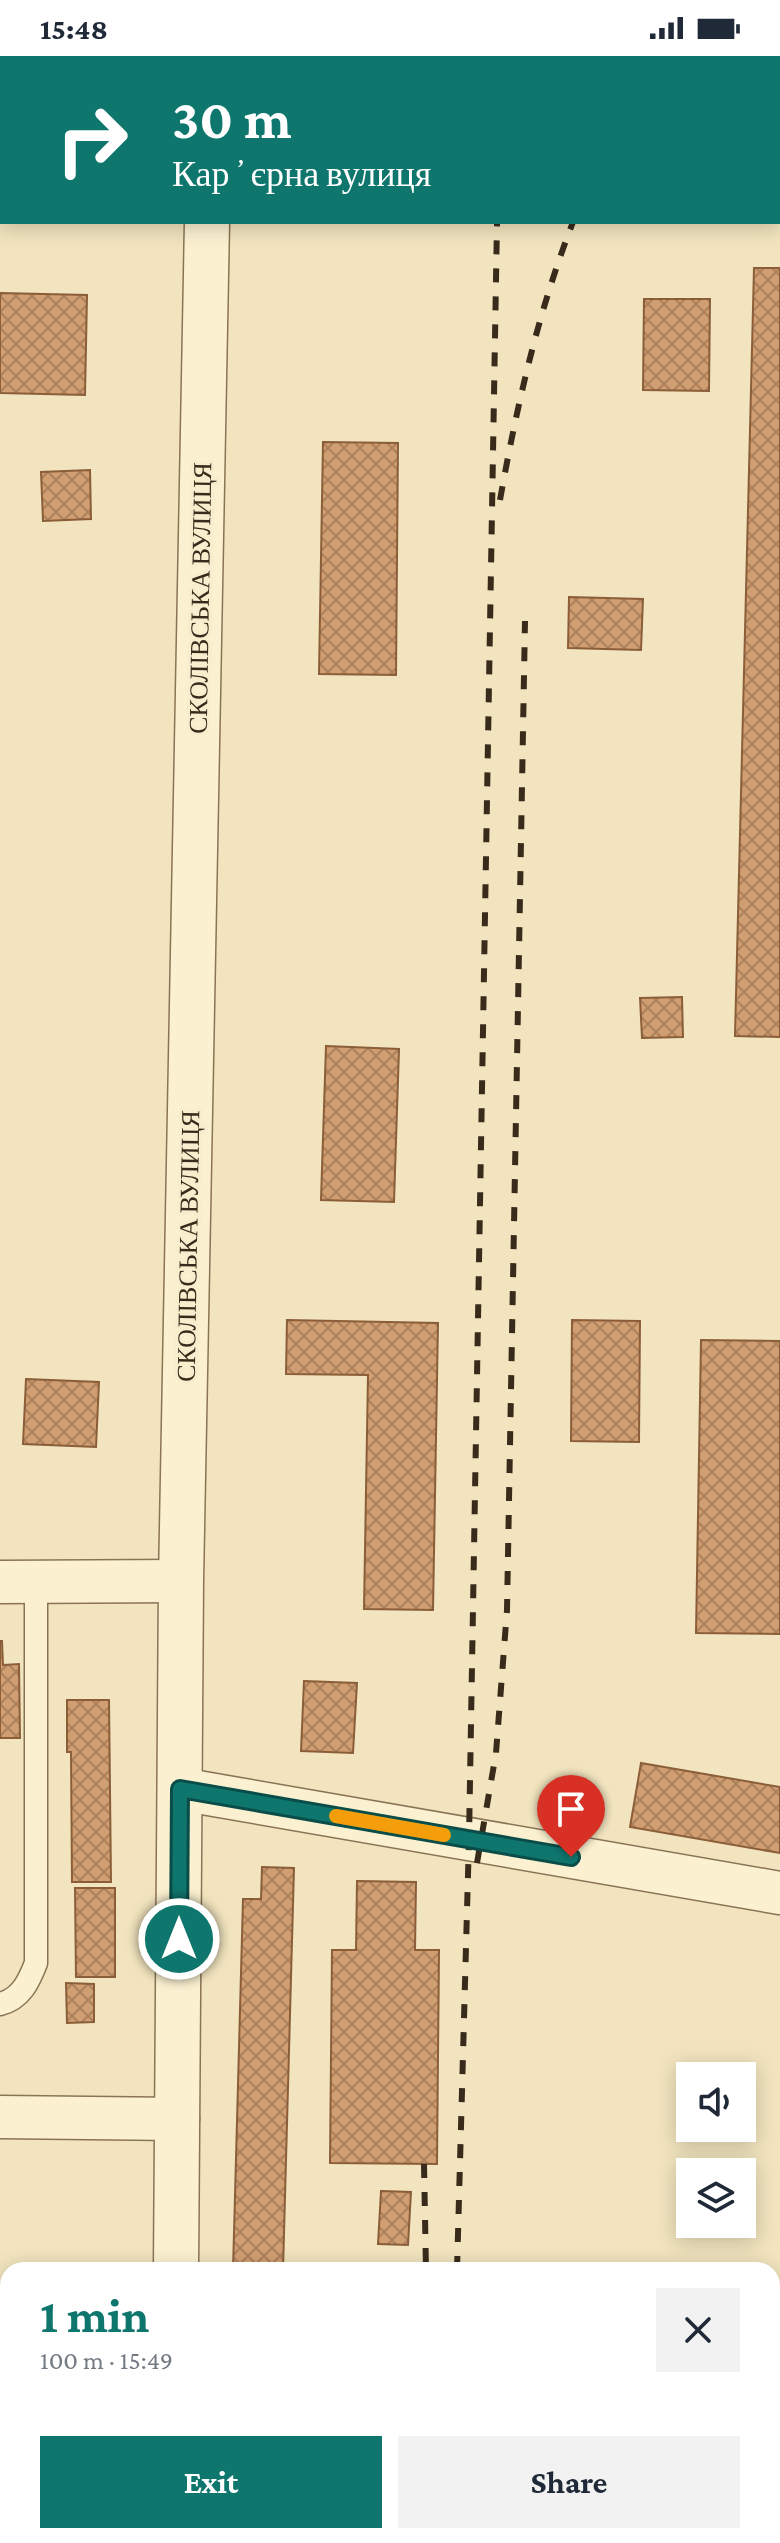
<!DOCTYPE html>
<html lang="en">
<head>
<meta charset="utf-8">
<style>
  :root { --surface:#fff; --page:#f2f2f3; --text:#1f2937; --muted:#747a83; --accent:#0f766e }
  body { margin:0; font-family:"Crimson Pro",serif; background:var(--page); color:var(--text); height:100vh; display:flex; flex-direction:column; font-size:30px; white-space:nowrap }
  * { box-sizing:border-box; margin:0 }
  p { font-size:26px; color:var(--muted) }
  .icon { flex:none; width:44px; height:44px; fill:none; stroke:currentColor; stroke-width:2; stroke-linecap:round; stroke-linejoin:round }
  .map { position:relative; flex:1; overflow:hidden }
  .drawer { position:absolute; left:0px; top:2206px; width:780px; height:282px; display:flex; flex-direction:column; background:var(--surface); border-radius:24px 24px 0 0; box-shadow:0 4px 20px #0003 }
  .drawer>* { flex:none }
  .hud { position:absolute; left:0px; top:0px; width:780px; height:168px; box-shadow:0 4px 20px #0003; background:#0f766e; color:#fff; overflow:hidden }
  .buttons { position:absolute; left:676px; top:2006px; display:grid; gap:16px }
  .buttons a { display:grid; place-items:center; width:80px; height:80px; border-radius:0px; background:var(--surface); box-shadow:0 4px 20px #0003; font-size:40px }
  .pin { position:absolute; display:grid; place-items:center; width:68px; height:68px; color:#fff; margin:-82px -34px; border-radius:50% 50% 50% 0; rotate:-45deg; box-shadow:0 0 8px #0007 }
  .pin .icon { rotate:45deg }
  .me { position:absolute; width:88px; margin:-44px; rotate:0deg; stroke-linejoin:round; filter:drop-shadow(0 0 6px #0008) }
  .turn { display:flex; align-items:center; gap:28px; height:168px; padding:0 40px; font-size:36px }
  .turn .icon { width:104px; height:104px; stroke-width:2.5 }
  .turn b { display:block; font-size:56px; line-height:68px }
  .round { display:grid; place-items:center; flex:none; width:84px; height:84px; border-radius:0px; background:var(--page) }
  .head { display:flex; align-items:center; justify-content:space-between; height:136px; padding:0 40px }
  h1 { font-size:48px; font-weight:700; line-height:60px; color:var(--accent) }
  .primary-button { display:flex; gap:16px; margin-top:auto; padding:16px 40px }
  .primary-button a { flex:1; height:92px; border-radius:0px; background:var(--accent); color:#fff; font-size:32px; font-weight:700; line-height:92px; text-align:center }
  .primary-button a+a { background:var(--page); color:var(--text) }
  .status { display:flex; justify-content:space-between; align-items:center; height:56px; padding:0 40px; background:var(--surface); direction:ltr }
  .status svg { height:22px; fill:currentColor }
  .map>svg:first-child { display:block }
</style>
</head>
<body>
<div class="status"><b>15:48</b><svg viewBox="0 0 49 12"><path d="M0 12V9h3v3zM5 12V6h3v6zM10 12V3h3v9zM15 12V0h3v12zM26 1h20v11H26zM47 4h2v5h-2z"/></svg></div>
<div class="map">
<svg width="780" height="2487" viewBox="0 0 780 2487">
  <defs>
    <pattern id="building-cross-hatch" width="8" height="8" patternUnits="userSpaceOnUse" patternTransform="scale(2)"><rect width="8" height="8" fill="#d19e71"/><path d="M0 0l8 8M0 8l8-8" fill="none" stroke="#ab815c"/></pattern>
  </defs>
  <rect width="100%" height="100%" fill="#f1e4be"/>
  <g fill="url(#building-cross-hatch)" stroke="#8b5e3a" stroke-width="2">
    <polygon points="0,0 97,0 2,2 2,42"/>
    <polygon points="754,212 780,212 780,981 735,980"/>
    <polygon points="0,237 87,239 85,339 0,337"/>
    <polygon points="644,243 710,243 709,335 643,334"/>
    <polygon points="323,386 398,387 396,619 319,618"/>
    <polygon points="90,414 91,463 43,465 41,416"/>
    <polygon points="569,541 643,543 641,594 568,592"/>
    <polygon points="682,941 683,981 642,982 640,942"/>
    <polygon points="326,990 399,993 394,1146 321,1144"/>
    <polygon points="287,1264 438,1267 433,1554 364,1553 368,1319 286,1318"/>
    <polygon points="572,1264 640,1265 639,1386 571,1385"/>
    <polygon points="701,1284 780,1285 780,1578 696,1577"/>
    <polygon points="26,1323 99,1326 96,1391 23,1388"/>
    <polygon points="0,1585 2,1585 3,1609 19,1608 20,1682 0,1682"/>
    <polygon points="304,1625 357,1627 353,1697 301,1695"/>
    <polygon points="67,1644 109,1644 111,1826 72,1826 71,1696 67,1696"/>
    <polygon points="641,1707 780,1731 780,1797 630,1771"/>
    <polygon points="262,1811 294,1812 283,2214 233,2214 243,1843 261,1843"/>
    <polygon points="357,1825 416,1826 415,1894 439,1894 437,2108 330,2107 332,1894 356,1894"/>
    <polygon points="75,1832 115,1832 115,1921 76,1921"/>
    <polygon points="66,1927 94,1928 94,1966 67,1967"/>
    <polygon points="381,2135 411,2136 408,2189 378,2188"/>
  </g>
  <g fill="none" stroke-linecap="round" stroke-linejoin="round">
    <defs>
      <path id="service" d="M 0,1948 C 21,1943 29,1925 36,1907 L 36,1526"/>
      <g id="minor">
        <polyline points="0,1526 181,1525"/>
        <polyline points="180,1733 780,1837"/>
        <polyline points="0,2061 178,2063"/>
      </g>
      <g id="tertiary">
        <polyline points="210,2 210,0"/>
        <polyline points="176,2214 181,1525 207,166"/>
        <polyline points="171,2487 171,2480"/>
      </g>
    </defs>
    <use href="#service" stroke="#8a7456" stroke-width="25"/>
    <use href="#minor" stroke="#8a7456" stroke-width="45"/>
    <use href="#tertiary" stroke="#8a7456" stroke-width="47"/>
    <use href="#service" stroke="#fbf1d1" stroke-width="22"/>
    <use href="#minor" stroke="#fbf1d1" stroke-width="42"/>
    <use href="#tertiary" stroke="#fbf1d1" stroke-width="44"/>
    <g stroke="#382b1b" stroke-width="6" stroke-dasharray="14 14" stroke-linecap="butt">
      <polyline points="499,2 499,0"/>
      <polyline points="624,2 625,0"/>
      <path d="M 500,444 C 517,349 538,256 573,166"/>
      <polyline points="477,1807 496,1697 507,1554 525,565"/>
      <polyline points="424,2108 426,2214"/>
      <polyline points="457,2214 469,1783 497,166"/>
      <polyline points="443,2480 444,2487"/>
    </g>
  </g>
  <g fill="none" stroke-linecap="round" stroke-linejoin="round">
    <defs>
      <polyline id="route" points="179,1883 180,1733 571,1801"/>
    </defs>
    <use href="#route" stroke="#0a4d48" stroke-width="20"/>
    <use href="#route" stroke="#0f766e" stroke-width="14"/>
    <polyline stroke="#f59e0b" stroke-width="14" points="336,1760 444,1779"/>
  </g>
  <g text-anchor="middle" stroke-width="7" stroke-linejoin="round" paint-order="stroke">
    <g font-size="26" fill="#382b1b" stroke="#f8eece">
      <text transform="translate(200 542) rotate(-89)" y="9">СКОЛІВСЬКА ВУЛИЦЯ</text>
      <text transform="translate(188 1190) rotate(-89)" y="9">СКОЛІВСЬКА ВУЛИЦЯ</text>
    </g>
  </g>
</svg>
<div class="buttons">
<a><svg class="icon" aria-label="sound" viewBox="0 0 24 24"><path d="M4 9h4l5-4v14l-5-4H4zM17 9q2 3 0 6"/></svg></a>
<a><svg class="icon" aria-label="layers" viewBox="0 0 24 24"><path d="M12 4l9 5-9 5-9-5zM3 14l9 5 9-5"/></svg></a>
</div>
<div class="pin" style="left:571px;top:1801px;background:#d93025"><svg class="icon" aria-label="arrive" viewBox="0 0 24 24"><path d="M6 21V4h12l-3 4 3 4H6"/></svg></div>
<svg class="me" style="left:179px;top:1883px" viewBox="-20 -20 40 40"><circle r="17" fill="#0f766e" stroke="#fff" stroke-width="3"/><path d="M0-11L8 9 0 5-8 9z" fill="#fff"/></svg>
<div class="hud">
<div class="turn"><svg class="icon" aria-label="right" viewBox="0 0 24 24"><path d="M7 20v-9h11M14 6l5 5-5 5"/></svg><div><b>30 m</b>Карʼєрна вулиця</div></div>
</div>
<section class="drawer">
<div class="head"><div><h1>1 min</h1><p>100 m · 15:49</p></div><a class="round"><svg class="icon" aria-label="close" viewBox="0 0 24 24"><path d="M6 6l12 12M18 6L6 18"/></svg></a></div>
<div class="primary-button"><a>Exit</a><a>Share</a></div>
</section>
</div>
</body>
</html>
